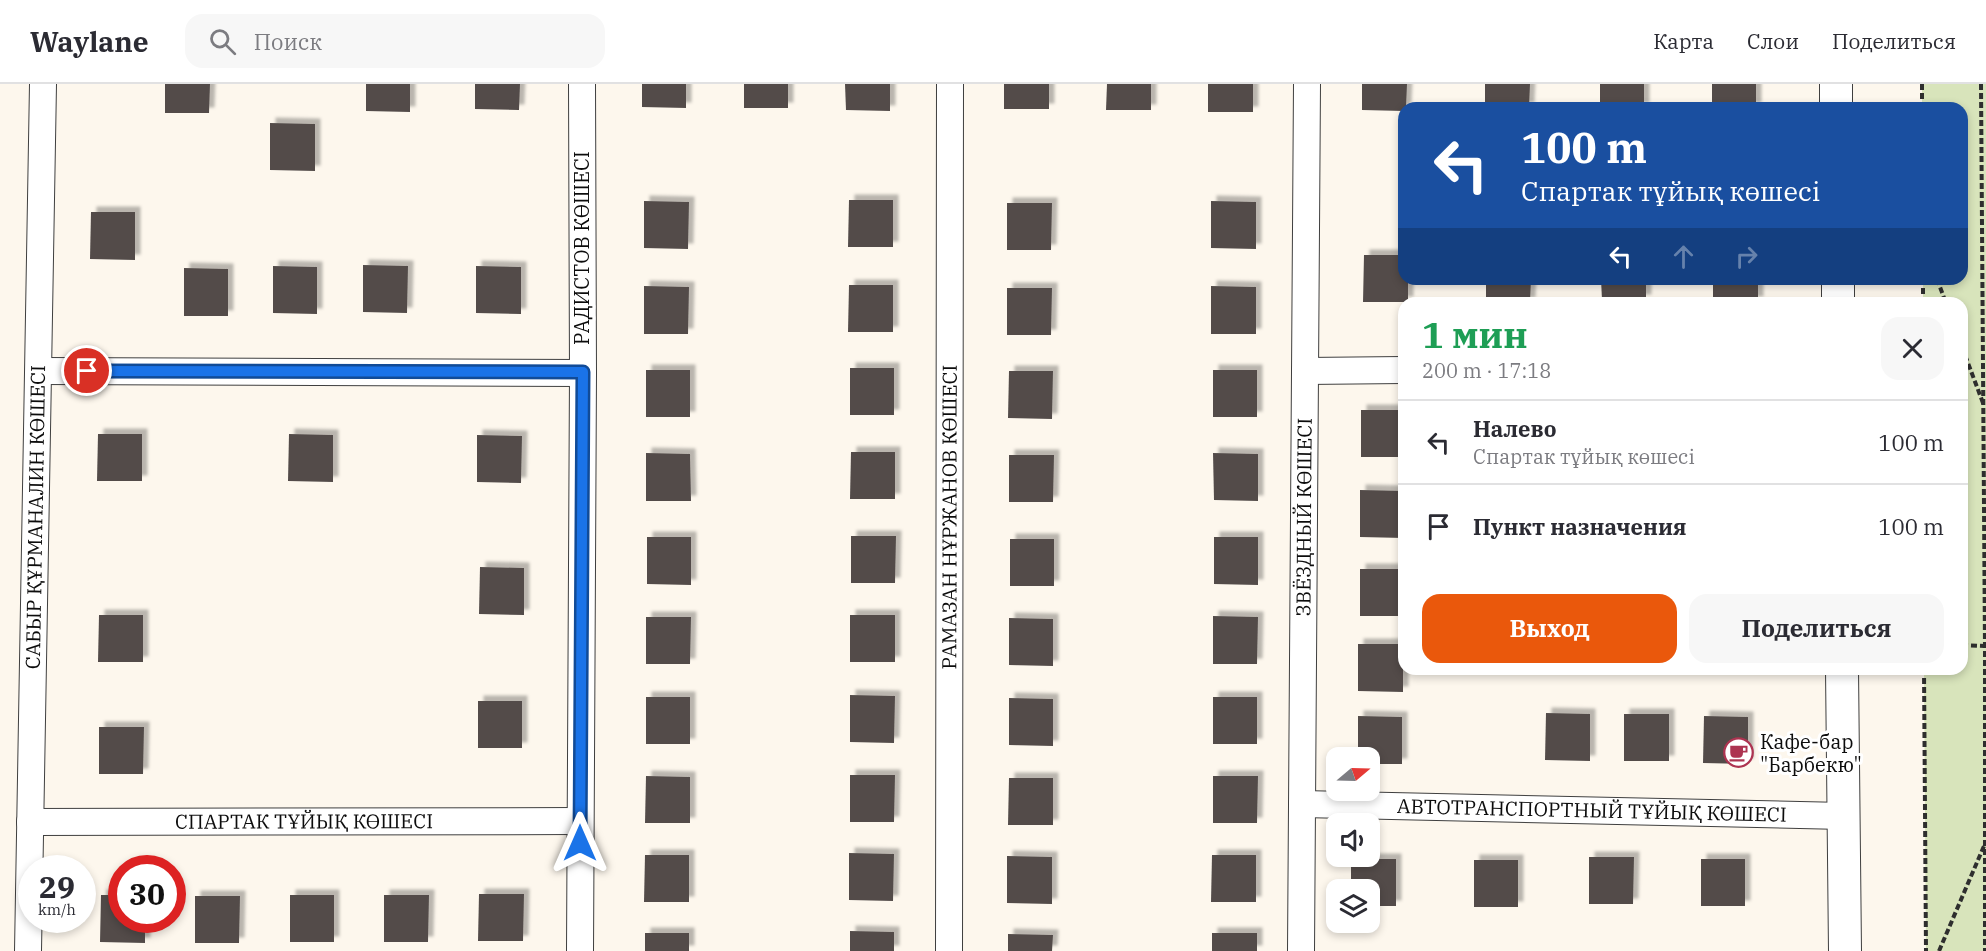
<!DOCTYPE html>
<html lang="ru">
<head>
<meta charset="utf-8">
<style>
  :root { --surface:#fff; --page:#f7f7f7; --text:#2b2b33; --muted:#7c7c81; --line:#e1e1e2; --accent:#ea580c }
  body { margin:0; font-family:"IBM Plex Serif",serif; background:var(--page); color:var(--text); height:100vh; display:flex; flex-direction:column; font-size:22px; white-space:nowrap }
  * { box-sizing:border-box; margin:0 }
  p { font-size:20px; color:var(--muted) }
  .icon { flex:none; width:33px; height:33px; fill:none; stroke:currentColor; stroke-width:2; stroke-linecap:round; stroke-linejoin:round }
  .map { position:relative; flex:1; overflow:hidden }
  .side { position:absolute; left:1398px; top:213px; width:570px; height:378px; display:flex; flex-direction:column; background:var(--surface); border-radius:18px; box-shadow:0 3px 9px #0003 }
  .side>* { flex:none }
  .banner { position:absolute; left:1398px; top:18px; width:570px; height:183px; border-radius:18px; box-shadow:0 3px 9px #0003; background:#1a4fa0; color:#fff; overflow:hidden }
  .needle { width:39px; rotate:71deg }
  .fabs { position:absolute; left:1326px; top:663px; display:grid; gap:12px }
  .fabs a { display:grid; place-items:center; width:54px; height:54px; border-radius:12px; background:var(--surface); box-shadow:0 3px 9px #0003; font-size:30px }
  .speed { position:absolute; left:18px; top:771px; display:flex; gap:12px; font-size:30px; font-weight:700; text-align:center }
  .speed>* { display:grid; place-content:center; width:78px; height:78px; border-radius:50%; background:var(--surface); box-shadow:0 3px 9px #0003; line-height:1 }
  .speed small { font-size:15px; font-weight:400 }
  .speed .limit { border:9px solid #d22; background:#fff; color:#111 }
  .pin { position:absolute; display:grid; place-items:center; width:51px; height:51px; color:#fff; margin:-26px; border:3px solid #fff; border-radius:50%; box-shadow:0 2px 6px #0007 }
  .me { position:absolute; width:66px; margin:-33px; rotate:0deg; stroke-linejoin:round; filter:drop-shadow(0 0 4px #0008) }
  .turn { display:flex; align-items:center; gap:21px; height:126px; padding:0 24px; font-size:27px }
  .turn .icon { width:78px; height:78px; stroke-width:2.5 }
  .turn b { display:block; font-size:42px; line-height:51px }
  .lanes { display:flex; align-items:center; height:57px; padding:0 24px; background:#0003; justify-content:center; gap:30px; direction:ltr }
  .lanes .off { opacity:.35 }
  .round { display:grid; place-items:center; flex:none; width:63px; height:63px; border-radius:18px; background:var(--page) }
  .overview { display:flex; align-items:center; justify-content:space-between; height:102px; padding:0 24px }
  h1 { font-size:36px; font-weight:800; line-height:45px; color:#1e9e55 }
  .primary-button { display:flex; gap:12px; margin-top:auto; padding:12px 24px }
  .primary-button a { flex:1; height:69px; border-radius:18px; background:var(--accent); color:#fff; font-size:24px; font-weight:800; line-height:69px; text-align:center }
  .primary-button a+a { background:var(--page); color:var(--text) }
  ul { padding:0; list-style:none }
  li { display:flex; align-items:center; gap:18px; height:84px; padding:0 24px; border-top:2px solid var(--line) }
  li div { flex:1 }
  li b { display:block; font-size:22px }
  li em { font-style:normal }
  header { display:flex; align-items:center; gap:36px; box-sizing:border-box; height:84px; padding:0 30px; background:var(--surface); border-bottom:2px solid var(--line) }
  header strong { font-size:28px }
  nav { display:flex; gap:33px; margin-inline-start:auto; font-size:21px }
  .search { width:420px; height:54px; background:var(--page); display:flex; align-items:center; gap:15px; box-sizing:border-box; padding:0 21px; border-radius:18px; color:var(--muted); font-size:22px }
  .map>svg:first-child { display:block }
</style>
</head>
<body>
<header>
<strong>Waylane</strong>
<div class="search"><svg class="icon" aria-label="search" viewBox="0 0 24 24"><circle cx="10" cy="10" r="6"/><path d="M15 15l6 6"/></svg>Поиск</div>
<nav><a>Карта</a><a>Слои</a><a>Поделиться</a></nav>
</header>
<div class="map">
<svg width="1986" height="867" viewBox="0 0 1986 867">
  <defs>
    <filter id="shadow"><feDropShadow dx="5.5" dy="-5.5" stdDeviation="1.5" flood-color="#0004"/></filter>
  </defs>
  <rect width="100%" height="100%" fill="#fdf7ed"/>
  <polygon fill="#d8e4bb" points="1922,0 1986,0 1986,867 1926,867 1924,585 1962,585 1962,219 1923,219 1923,195 1962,195 1962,24 1922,24"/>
  <g fill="#534c4a" filter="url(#shadow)">
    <polygon points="165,0 210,0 209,29 165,29"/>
    <polygon points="366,0 410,0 410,28 366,27"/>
    <polygon points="475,0 520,0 519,26 475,25"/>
    <polygon points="642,0 686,0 686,24 642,23"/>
    <rect x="744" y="0" width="44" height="24"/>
    <polygon points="845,0 890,0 890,27 846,26"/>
    <rect x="1004" y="0" width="45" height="25"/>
    <polygon points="1107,0 1151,0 1151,26 1106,26"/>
    <rect x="1208" y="0" width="45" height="28"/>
    <polygon points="1362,0 1407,0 1406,24 1404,24 1404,27 1362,26"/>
    <polygon points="1485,0 1530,0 1529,24 1485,24"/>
    <rect x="1600" y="0" width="44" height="24"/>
    <rect x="1712" y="0" width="44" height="24"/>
    <polygon points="270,39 315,40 315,87 270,86"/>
    <polygon points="849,116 893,116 893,163 848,163"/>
    <polygon points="644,117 689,118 688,165 644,164"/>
    <polygon points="1211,117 1256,118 1256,165 1211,164"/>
    <polygon points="1007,119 1052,119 1051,166 1007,166"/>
    <polygon points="91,128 135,128 135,176 90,175"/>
    <polygon points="1364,171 1404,171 1404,195 1408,195 1408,218 1363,218"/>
    <polygon points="363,181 408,182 407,229 363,228"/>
    <polygon points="273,182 317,183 317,230 273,229"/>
    <polygon points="476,182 521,183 521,230 476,229"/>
    <polygon points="184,184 228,185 228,232 184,232"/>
    <polygon points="1486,195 1531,195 1530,219 1486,218"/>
    <polygon points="1601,195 1646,195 1646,216 1602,216"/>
    <polygon points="1713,195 1758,195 1758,218 1713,217"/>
    <polygon points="849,201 893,201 893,248 848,248"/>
    <polygon points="644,202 689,203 688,250 644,250"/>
    <polygon points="1211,202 1256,203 1256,250 1211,250"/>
    <polygon points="1007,204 1052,204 1051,251 1007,251"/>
    <rect x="850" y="284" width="44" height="47"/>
    <rect x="646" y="286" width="44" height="47"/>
    <rect x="1213" y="286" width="44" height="47"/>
    <polygon points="1009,287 1053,287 1052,335 1008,334"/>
    <rect x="1361" y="326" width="43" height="47"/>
    <polygon points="98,350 142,350 142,397 97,397"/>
    <polygon points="289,350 333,351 333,398 288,397"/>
    <polygon points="477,351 522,352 521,399 477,398"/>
    <polygon points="851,368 895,368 895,415 850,415"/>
    <polygon points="646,369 690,370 691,417 646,417"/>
    <polygon points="1213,369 1258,370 1258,417 1214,416"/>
    <polygon points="1009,371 1054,371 1053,418 1009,418"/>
    <polygon points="1360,406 1404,407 1404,454 1360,453"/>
    <polygon points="851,452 896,452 895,499 851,499"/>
    <polygon points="647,453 691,453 691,501 647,500"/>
    <polygon points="1214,453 1258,453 1258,501 1214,500"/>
    <rect x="1010" y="455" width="44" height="47"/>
    <polygon points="480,483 524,484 524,531 479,530"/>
    <rect x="1360" y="485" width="44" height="47"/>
    <polygon points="99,531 143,531 143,578 98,578"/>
    <rect x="850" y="531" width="45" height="47"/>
    <polygon points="1213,532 1258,533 1257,580 1213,580"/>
    <polygon points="646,533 691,533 690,580 646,580"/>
    <polygon points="1009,534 1053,535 1053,582 1009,581"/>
    <polygon points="1358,560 1403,560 1403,608 1358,607"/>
    <polygon points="850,611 895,612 894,659 850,658"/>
    <rect x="646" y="613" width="44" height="47"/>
    <rect x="1213" y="613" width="44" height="47"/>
    <polygon points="1009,614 1053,615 1053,662 1009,661"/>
    <rect x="478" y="617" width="44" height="47"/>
    <polygon points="1546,629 1590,630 1590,677 1545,676"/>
    <rect x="1624" y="630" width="45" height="47"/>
    <polygon points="1358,632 1402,633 1402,680 1370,680 1370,674 1358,674"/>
    <polygon points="1704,632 1748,633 1748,680 1703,679"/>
    <polygon points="99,643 144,643 143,690 99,690"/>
    <polygon points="850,691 895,691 894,738 850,738"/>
    <polygon points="646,692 690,693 690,739 645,739"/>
    <polygon points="1213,692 1258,692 1257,739 1213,739"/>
    <polygon points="1009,694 1053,694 1053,741 1008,741"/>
    <polygon points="849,769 894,770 893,817 849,816"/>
    <polygon points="645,771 689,771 689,818 644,818"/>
    <polygon points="1212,771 1256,771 1256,818 1211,818"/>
    <polygon points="1007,772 1052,773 1052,820 1007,819"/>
    <polygon points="1589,773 1634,773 1633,820 1589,820"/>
    <polygon points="1351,775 1396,775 1396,822 1370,822 1370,806 1351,806"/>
    <rect x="1701" y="775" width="44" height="47"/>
    <rect x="1474" y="776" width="44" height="47"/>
    <polygon points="479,810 524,810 523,857 478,857"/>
    <polygon points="101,811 122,811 122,836 145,836 145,859 100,858"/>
    <rect x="290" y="811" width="44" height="47"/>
    <polygon points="384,811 429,811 428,858 384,858"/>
    <polygon points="195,812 240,812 239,859 195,859"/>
    <polygon points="850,847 894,848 894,867 850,867"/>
    <rect x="645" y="849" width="44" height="18"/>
    <rect x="1212" y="849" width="45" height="18"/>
    <polygon points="1008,850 1053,851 1052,867 1008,867"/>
  </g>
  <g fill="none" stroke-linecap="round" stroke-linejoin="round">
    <defs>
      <g id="minor">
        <polyline points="39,287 583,289"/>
        <polyline points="1305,287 1404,286"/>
        <path id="s1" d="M 1302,720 L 1844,732"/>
        <path id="s2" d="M 30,738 L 580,737"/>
        <path id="s3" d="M 28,867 L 43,0"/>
        <polyline points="580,867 583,289 582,0"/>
        <path id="s4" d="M 949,867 L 950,0"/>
        <path id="s5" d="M 1301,867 L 1307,0"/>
      </g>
      <g id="tertiary">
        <polyline points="1836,0 1836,24"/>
        <polyline points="1838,195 1838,219"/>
        <polyline points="1842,585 1845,867"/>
      </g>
    </defs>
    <use href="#minor" stroke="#3f3f3f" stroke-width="28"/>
    <use href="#tertiary" stroke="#3f3f3f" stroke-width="34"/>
    <g stroke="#2e2e2e" stroke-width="4" stroke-dasharray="6 3" stroke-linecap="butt">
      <polyline points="1922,0 1922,24"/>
      <polyline points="1981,0 1985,562 1985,867"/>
      <polyline points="1923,195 1923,219"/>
      <polyline points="1937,195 1946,219"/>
      <polyline points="1962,263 1983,319 1986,319"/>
      <polyline points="1962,561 1985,562"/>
      <polyline points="1924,585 1926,867"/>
      <polyline points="1939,867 1984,762"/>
    </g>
    <use href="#minor" stroke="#fff" stroke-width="26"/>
    <use href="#tertiary" stroke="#fff" stroke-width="32"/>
  </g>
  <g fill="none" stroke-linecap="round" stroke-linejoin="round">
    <defs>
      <polyline id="route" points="87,287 583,288 580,759"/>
    </defs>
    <use href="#route" stroke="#114b97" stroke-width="15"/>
    <use href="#route" stroke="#1a73e8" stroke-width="10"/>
  </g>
  <defs>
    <symbol id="cafe-ring" viewBox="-11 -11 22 22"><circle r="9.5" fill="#fff" stroke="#ad3451" stroke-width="1.5"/><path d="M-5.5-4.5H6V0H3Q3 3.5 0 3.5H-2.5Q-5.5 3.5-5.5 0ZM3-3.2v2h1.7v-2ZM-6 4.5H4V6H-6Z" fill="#ad3451"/></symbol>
  </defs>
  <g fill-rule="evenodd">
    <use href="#cafe-ring" x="1722" y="652" width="33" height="33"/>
  </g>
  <g text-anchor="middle" stroke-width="6" stroke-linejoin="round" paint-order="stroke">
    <g font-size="20" fill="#0c0c0c" stroke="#fff">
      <text transform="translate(582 164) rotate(-90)" y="7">РАДИСТОВ КӨШЕСІ</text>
      <text dy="7" stroke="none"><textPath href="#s3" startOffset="434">САБЫР ҚҰРМАНАЛИН КӨШЕСІ</textPath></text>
      <text dy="7" stroke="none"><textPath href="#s4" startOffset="434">РАМАЗАН НҰРЖАНОВ КӨШЕСІ</textPath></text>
      <text dy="7" stroke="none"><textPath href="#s5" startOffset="434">ЗВЁЗДНЫЙ КӨШЕСІ</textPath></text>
      <text dy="7" stroke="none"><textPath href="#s1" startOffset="290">АВТОТРАНСПОРТНЫЙ ТҰЙЫҚ КӨШЕСІ</textPath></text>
      <text dy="7" stroke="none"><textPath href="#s2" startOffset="274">СПАРТАК ТҰЙЫҚ КӨШЕСІ</textPath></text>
    </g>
    <g font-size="20" fill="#0c0c0c" stroke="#fff" text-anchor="start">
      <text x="1760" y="665">Кафе-бар<tspan x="1760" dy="23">"Барбекю"</tspan></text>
    </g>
  </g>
</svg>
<div class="fabs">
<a><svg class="needle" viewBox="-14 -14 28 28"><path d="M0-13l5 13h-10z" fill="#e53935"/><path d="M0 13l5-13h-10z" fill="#7c7c81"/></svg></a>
<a><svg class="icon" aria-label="sound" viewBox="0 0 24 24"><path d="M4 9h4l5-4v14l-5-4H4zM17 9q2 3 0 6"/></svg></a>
<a><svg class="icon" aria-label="layers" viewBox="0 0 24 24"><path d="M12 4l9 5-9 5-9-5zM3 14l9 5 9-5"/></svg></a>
</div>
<div class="speed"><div>29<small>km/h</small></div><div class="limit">30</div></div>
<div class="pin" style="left:87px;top:287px;background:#d93025"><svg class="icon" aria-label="arrive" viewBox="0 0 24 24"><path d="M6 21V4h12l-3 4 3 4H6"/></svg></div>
<svg class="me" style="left:580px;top:759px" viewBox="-20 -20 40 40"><path d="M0-17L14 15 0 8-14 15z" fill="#1a73e8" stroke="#fff" stroke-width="4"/></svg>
<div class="banner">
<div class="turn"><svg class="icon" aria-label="left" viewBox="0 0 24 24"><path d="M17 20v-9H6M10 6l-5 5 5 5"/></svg><div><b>100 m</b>Спартак тұйық көшесі</div></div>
<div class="lanes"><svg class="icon" aria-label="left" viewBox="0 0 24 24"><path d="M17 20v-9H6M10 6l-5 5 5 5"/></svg><svg class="icon off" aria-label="ahead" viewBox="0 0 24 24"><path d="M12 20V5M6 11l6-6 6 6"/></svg><svg class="icon off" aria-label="right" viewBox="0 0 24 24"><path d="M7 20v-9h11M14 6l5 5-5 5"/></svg></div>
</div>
<section class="side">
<div class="overview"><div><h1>1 мин</h1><p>200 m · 17:18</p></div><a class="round"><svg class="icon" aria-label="close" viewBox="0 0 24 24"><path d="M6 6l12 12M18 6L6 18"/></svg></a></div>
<ul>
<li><svg class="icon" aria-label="left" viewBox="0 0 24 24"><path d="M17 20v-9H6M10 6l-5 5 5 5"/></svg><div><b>Налево</b><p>Спартак тұйық көшесі</p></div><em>100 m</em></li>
<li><svg class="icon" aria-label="arrive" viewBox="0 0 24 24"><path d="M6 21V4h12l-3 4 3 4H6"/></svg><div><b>Пункт назначения</b></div><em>100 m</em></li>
</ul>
<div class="primary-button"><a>Выход</a><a>Поделиться</a></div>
</section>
</div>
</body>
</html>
